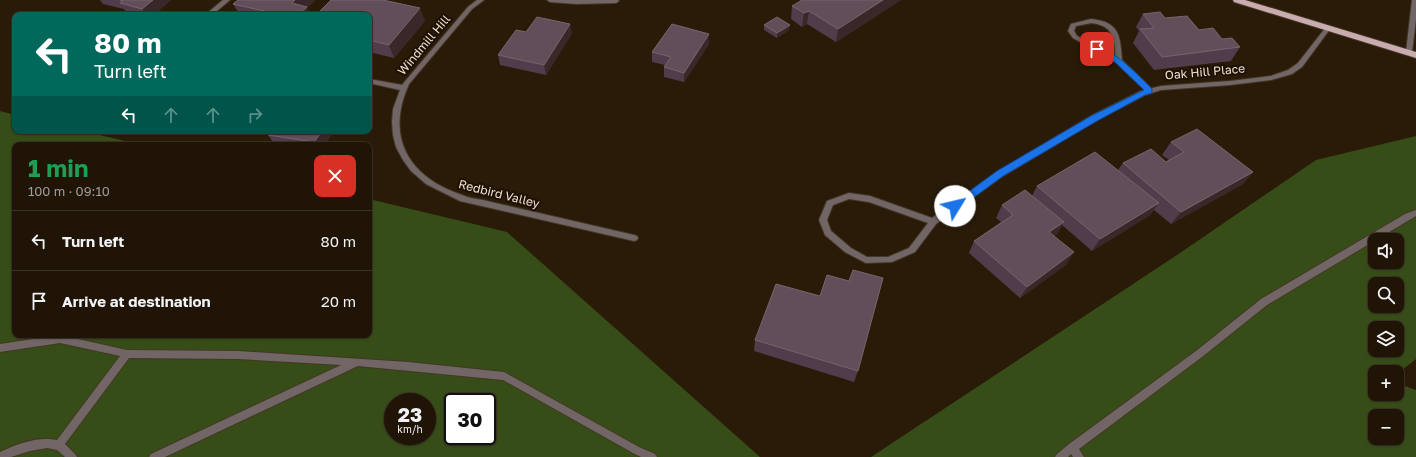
<!DOCTYPE html>
<html lang="en">
<head>
<meta charset="utf-8">
<style>
  :root { --surface:#1f1406; --page:#271d10; --text:#f1f3f6; --muted:#a19e9b; --line:#3c3328 }
  body { margin:0; font-family:"Golos Text",sans-serif; background:var(--page); color:var(--text); height:100vh; display:flex; flex-direction:column; font-size:15px; white-space:nowrap }
  * { box-sizing:border-box; margin:0 }
  p { font-size:13px; color:var(--muted) }
  .icon { flex:none; width:22px; height:22px; fill:none; stroke:currentColor; stroke-width:2; stroke-linecap:round; stroke-linejoin:round }
  .map { position:relative; flex:1; overflow:hidden }
  .side { position:absolute; left:12px; top:142px; width:360px; height:196px; display:flex; flex-direction:column; background:var(--surface); border-radius:8px; box-shadow:0 1px 3px #0004,0 0 0 1px var(--line) }
  .side>* { flex:none }
  .top-card { position:absolute; left:12px; top:12px; width:360px; height:122px; border-radius:8px; box-shadow:0 1px 3px #0004,0 0 0 1px var(--line); background:#00695c; color:#fff; overflow:hidden }
  .controls { position:absolute; left:1368px; top:233px; display:grid; gap:8px }
  .controls a { display:grid; place-items:center; width:36px; height:36px; border-radius:8px; background:var(--surface); box-shadow:0 1px 3px #0004,0 0 0 1px var(--line); font-size:20px }
  .speed { position:absolute; left:384px; top:393px; display:flex; gap:8px; font-size:20px; font-weight:700; text-align:center }
  .speed>* { display:grid; place-content:center; width:52px; height:52px; border-radius:50%; background:var(--surface); box-shadow:0 1px 3px #0004,0 0 0 1px var(--line); line-height:1 }
  .speed small { font-size:10px; font-weight:400 }
  .speed .limit { border:2px solid #111; border-radius:6px; background:#fff; color:#111 }
  .pin { position:absolute; display:grid; place-items:center; width:34px; height:34px; color:#fff; margin:-17px; border-radius:8px; box-shadow:0 2px 6px #0006 }
  .me { position:absolute; width:44px; margin:-22px; rotate:54deg; stroke-linejoin:round; filter:drop-shadow(0 0 3px #0008) }
  .turn { display:flex; align-items:center; gap:14px; height:84px; padding:0 16px; font-size:18px }
  .turn .icon { width:52px; height:52px; stroke-width:2.5 }
  .turn b { display:block; font-size:28px; line-height:34px }
  .lanes { display:flex; align-items:center; height:38px; padding:0 16px; background:#0003; justify-content:center; gap:20px; direction:ltr }
  .lanes .off { opacity:.35 }
  .round { display:grid; place-items:center; flex:none; width:42px; height:42px; border-radius:8px; background:var(--page) }
  .headline { display:flex; align-items:center; justify-content:space-between; height:68px; padding:0 16px }
  h1 { font-size:24px; font-weight:700; line-height:30px; color:#1e9e55 }
  ul { padding:0; list-style:none }
  li { display:flex; align-items:center; gap:12px; height:60px; padding:0 16px; border-top:1px solid var(--line) }
  li div { flex:1 }
  li b { display:block; font-size:15px }
  li em { font-style:normal }
  .map>svg:first-child { display:block }
</style>
</head>
<body>
<div class="map">
<svg width="1416" height="457" viewBox="0 0 1416 457">
  <rect width="100%" height="100%" fill="#291b08"/>
  <g fill="#374d17" fill-rule="evenodd">
    <path d="M 0,111 L 15,115 L 15,131 L 83,131 L 142,145 L 15,145 L 15,335 L 369,335 L 369,199 L 507,232 L 760,457 L 0,457 ZM 393,402 L 427,402 L 427,436 L 393,436 ZM 453,402 L 487,402 L 487,436 L 453,436 Z"/>
    <path d="M 1416,136 L 1416,359 L 1397,374 L 1397,372 L 1375,372 L 1375,394 L 1397,394 L 1397,383 L 1416,390 L 1416,457 L 871,457 L 1180,253 L 1316,160 ZM 1375,240 L 1397,240 L 1397,262 L 1375,262 ZM 1375,284 L 1397,284 L 1397,306 L 1375,306 ZM 1375,328 L 1397,328 L 1397,350 L 1375,350 ZM 1375,416 L 1397,416 L 1397,438 L 1375,438 Z"/>
  </g>
  <g fill="none" stroke-linecap="round" stroke-linejoin="round">
    <defs>
      <g id="lane">
        <polygon points="1412,0 1416,0 1416,19 1412,52 1409,54 1406,52"/>
        <path d="M 1091,19 C 1120,22 1120,36 1122,60 L 1152,89 L 1153,91 L 1152,93 L 1148,93 L 1117,63 L 1073,38 L 1068,31 L 1071,24 ZM 1091,23 C 1112,25 1115,37 1115,56 L 1077,36 L 1074,31 L 1076,26 Z"/>
        <polygon points="1416,210 1416,216 1267,305 1202,357 1079,449 1084,457 1073,457 1071,454 1068,457 1055,457 1057,454 1069,444 1196,351 1261,299 1405,214"/>
        <path d="M 60,335 L 127,350 L 238,351 L 408,362 L 504,372 L 639,447 L 655,454 L 657,457 L 641,457 L 633,453 L 503,380 L 358,366 L 165,457 L 149,457 L 151,454 L 341,365 L 238,359 L 129,358 L 65,444 L 75,454 L 77,457 L 65,457 L 57,450 L 47,448 L 30,451 L 11,457 L 0,457 L 0,452 C 16,444 39,436 57,440 L 120,356 L 60,343 L 0,352 L 0,344 Z"/>
      </g>
      <g id="street">
        <polygon points="223,0 230,0 212,15 205,15"/>
        <path d="M 477,0 L 484,0 L 472,9 L 409,84 C 385,137 408,177 462,195 C 468,198 476,199 483,200 C 498,204 514,207 530,211 C 565,219 599,227 634,235 L 637,236 L 638,238 L 637,240 L 634,241 L 460,201 L 426,184 L 411,171 L 403,160 L 396,147 L 393,135 L 392,122 L 393,109 L 400,90 L 369,83 L 369,79 L 402,85 L 468,7 Z"/>
        <polygon points="547,0 618,0 619,1 616,3 577,4 550,2"/>
        <path d="M 1328,26 L 1331,28 L 1330,29 L 1302,67 L 1292,74 L 1271,80 L 1230,85 L 1161,90 L 1145,95 L 1097,120 L 1003,176 L 936,224 L 915,252 L 892,262 L 866,263 L 845,252 L 825,235 L 819,220 L 827,201 L 849,193 L 870,196 L 932,218 L 997,172 L 1091,116 L 1141,91 L 1161,86 L 1230,81 L 1271,76 L 1288,70 L 1298,63 L 1326,27 ZM 849,199 L 869,202 L 928,223 L 909,248 L 888,257 L 867,257 L 851,248 L 831,231 L 827,220 L 833,205 Z"/>
      </g>
      <polygon id="primary" points="1233,0 1245,0 1416,52 1416,58 1234,2"/>
    </defs>
    <use href="#lane" stroke="#443725" stroke-width="2"/>
    <use href="#street" stroke="#443725" stroke-width="2"/>
    <use href="#primary" stroke="#443725" stroke-width="2"/>
    <use href="#lane" fill="#726566" fill-rule="evenodd"/>
    <use href="#street" fill="#726566" fill-rule="evenodd"/>
    <use href="#primary" fill="#c8acaf" fill-rule="evenodd"/>
  </g>
  <g fill="#503c4a">
    <polygon points="100,0 171,0 153,15 135,15 127,13 124,9 103,4"/>
    <polygon points="238,0 315,0 307,8 311,15 240,15 233,4"/>
    <polygon points="901,0 836,42 807,24 802,27 791,19 792,6"/>
    <polygon points="1143,14 1165,18 1222,39 1240,47 1231,61 1154,70 1133,43 1139,31 1136,27"/>
    <polygon points="369,15 425,21 394,58 369,52"/>
    <polygon points="764,25 789,30 777,38 764,30"/>
    <polygon points="572,33 546,75 500,65 498,55"/>
    <polygon points="709,44 684,82 664,77 664,67 665,65 652,62 652,52"/>
    <polygon points="185,131 197,131 194,134"/>
    <polygon points="334,131 324,145 275,145 268,135"/>
    <polygon points="1171,142 1253,172 1243,184 1171,224 1154,210 1150,215 1092,251 1062,225 1057,234 1054,236 1067,264 1020,298 969,253 974,241 1001,222 996,218 1002,205 1032,196 1037,186 1118,170 1123,163 1166,162 1169,160 1162,155"/>
    <polygon points="755,340 858,371 854,382 754,351"/>
  </g>
  <g fill="#392829">
    <polygon points="153,0 171,0 153,15 147,15 142,9"/>
    <polygon points="295,0 315,0 307,8 311,15 298,15 292,3"/>
    <polygon points="883,0 901,0 836,42 838,29"/>
    <polygon points="420,8 425,21 394,58 389,45"/>
    <polygon points="809,11 807,24 802,27 804,13"/>
    <polygon points="570,24 572,33 546,75 544,65"/>
    <polygon points="790,25 789,30 777,38 777,33"/>
    <polygon points="709,34 709,44 684,82 684,73"/>
    <polygon points="192,131 197,131 194,134"/>
    <polygon points="322,131 334,131 324,145 316,145 314,142"/>
    <polygon points="1253,172 1243,184 1171,224 1181,212"/>
    <polygon points="1159,203 1150,215 1092,251 1100,239"/>
    <polygon points="1064,222 1057,234 1042,244 1049,232"/>
    <polygon points="1074,252 1067,264 1020,298 1027,287"/>
  </g>
  <g fill="#614e59" stroke="#76656c">
    <polygon points="120,0 153,0 142,9 120,3 123,1"/>
    <polygon points="238,0 295,0 292,3 307,7 298,15 260,15 264,11 233,4"/>
    <polygon points="331,0 383,0 420,8 389,45 369,40 369,15 316,15"/>
    <polygon points="802,0 883,0 838,29 809,11 804,13 792,6"/>
    <polygon points="1160,12 1165,18 1187,16 1199,30 1213,28 1222,39 1232,38 1240,47 1162,57 1140,29 1154,28 1143,14"/>
    <polygon points="537,17 570,24 544,65 498,55 516,30 526,32"/>
    <polygon points="777,17 790,25 777,33 764,25"/>
    <polygon points="672,24 709,34 684,73 664,67 671,57 652,52"/>
    <polygon points="1197,129 1253,172 1181,212 1123,163 1151,149 1166,162 1184,152 1171,142"/>
    <polygon points="272,131 322,131 314,142 268,135"/>
    <polygon points="1095,152 1159,203 1100,239 1037,186"/>
    <polygon points="1025,190 1064,222 1049,232 1074,252 1027,287 974,241 1013,215 1002,205"/>
    <polygon points="853,270 883,278 858,371 755,340 776,284 820,296 827,275 849,281"/>
  </g>
  <path fill="#1a73e8" stroke="#114b97" d="M 1094,47 C 1109,44 1142,79 1152,89 L 1152,93 L 1145,95 L 1097,121 L 1003,176 L 958,209 L 952,209 L 951,206 L 952,204 L 997,171 L 1091,116 L 1144,90 L 1116,63 L 1094,51 Z"/>
  <g text-anchor="middle" stroke-width="4" stroke-linejoin="round" paint-order="stroke">
    <g font-size="12" fill="#ece2d6" stroke="#1f1102">
      <text transform="translate(424 45) rotate(-50)" y="4">Windmill Hill</text>
      <text transform="translate(1205 72) rotate(-5)" y="4">Oak Hill Place</text>
      <text transform="translate(499 194) rotate(14)" y="4">Redbird Valley</text>
    </g>
  </g>
</svg>
<div class="controls">
<a><svg class="icon" aria-label="sound" viewBox="0 0 24 24"><path d="M4 9h4l5-4v14l-5-4H4zM17 9q2 3 0 6"/></svg></a>
<a><svg class="icon" aria-label="search" viewBox="0 0 24 24"><circle cx="10" cy="10" r="6"/><path d="M15 15l6 6"/></svg></a>
<a><svg class="icon" aria-label="layers" viewBox="0 0 24 24"><path d="M12 4l9 5-9 5-9-5zM3 14l9 5 9-5"/></svg></a>
<a>+</a>
<a>−</a>
</div>
<div class="speed"><div>23<small>km/h</small></div><div class="limit">30</div></div>
<div class="pin" style="left:1097px;top:49px;background:#d93025"><svg class="icon" aria-label="arrive" viewBox="0 0 24 24"><path d="M6 21V4h12l-3 4 3 4H6"/></svg></div>
<svg class="me" style="left:955px;top:206px" viewBox="-20 -20 40 40"><circle r="19" fill="#fff"/><path d="M0-13L10 11 0 6-10 11z" fill="#1a73e8"/></svg>
<div class="top-card">
<div class="turn"><svg class="icon" aria-label="left" viewBox="0 0 24 24"><path d="M17 20v-9H6M10 6l-5 5 5 5"/></svg><div><b>80 m</b>Turn left</div></div>
<div class="lanes"><svg class="icon" aria-label="left" viewBox="0 0 24 24"><path d="M17 20v-9H6M10 6l-5 5 5 5"/></svg><svg class="icon off" aria-label="ahead" viewBox="0 0 24 24"><path d="M12 20V5M6 11l6-6 6 6"/></svg><svg class="icon off" aria-label="ahead" viewBox="0 0 24 24"><path d="M12 20V5M6 11l6-6 6 6"/></svg><svg class="icon off" aria-label="right" viewBox="0 0 24 24"><path d="M7 20v-9h11M14 6l5 5-5 5"/></svg></div>
</div>
<section class="side">
<div class="headline"><div><h1>1 min</h1><p>100 m · 09:10</p></div><a class="round" style="background:#d93025;color:#fff"><svg class="icon" aria-label="close" viewBox="0 0 24 24"><path d="M6 6l12 12M18 6L6 18"/></svg></a></div>
<ul>
<li><svg class="icon" aria-label="left" viewBox="0 0 24 24"><path d="M17 20v-9H6M10 6l-5 5 5 5"/></svg><div><b>Turn left</b></div><em>80 m</em></li>
<li><svg class="icon" aria-label="arrive" viewBox="0 0 24 24"><path d="M6 21V4h12l-3 4 3 4H6"/></svg><div><b>Arrive at destination</b></div><em>20 m</em></li>
</ul>
</section>
</div>
</body>
</html>
